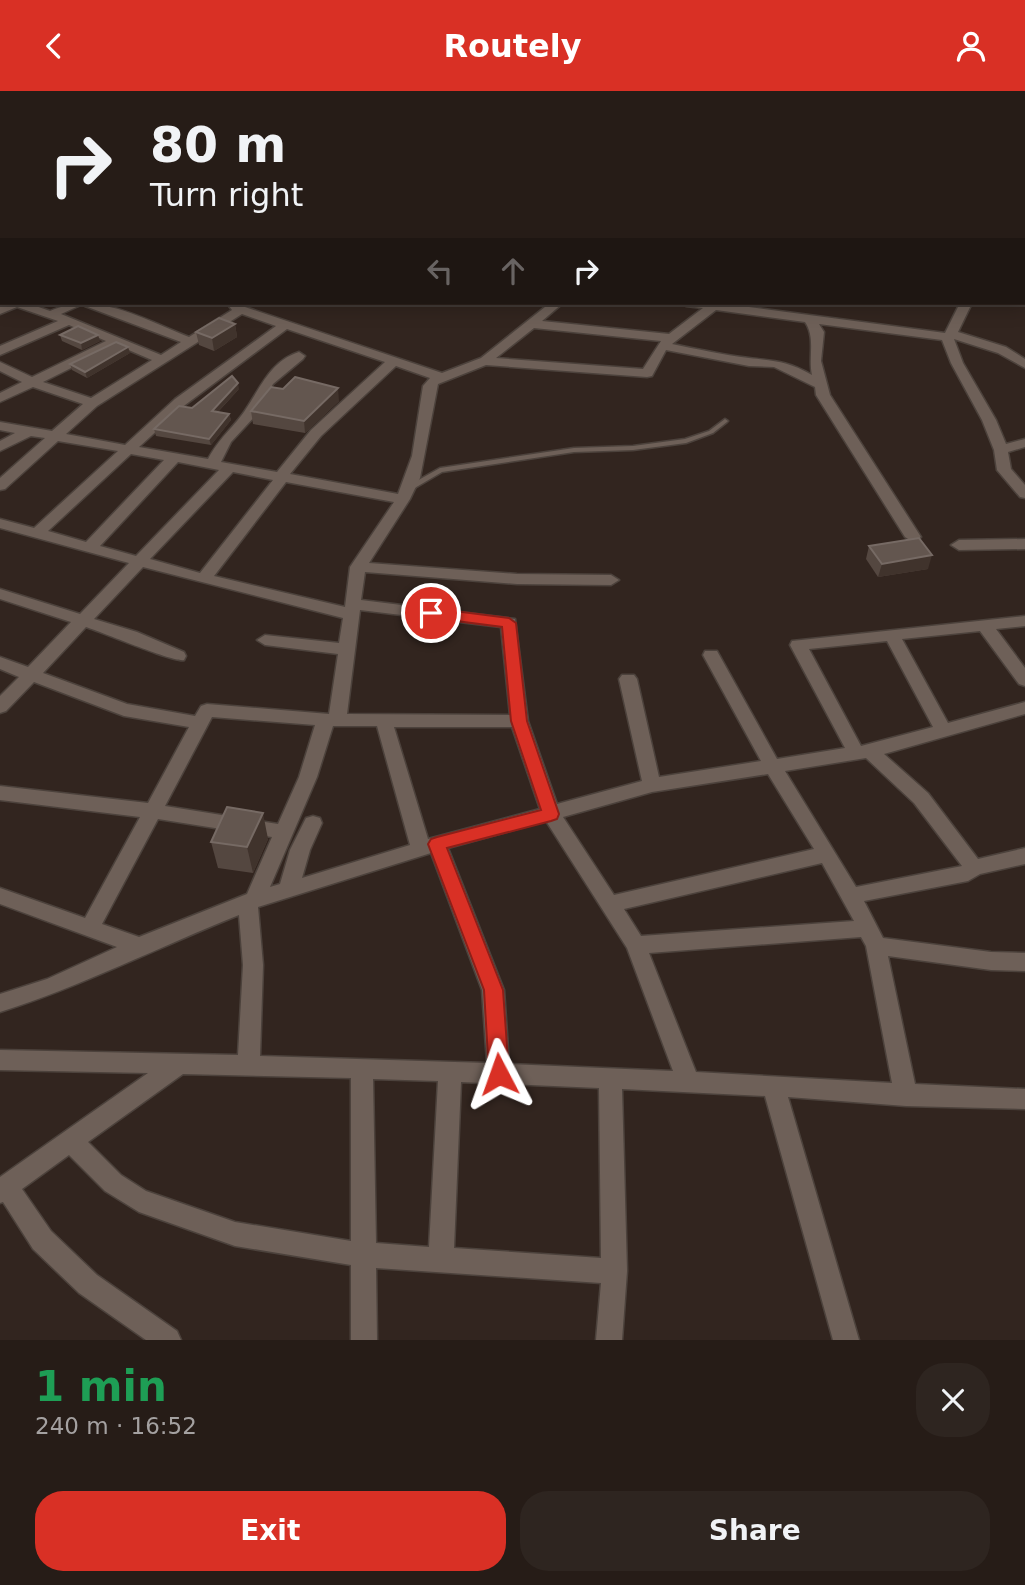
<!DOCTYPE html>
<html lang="en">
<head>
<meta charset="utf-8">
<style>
  :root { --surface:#261c17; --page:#2e2520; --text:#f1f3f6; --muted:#a4a1a1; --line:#423a36; --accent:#d93025 }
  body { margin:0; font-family:"DejaVu Sans",sans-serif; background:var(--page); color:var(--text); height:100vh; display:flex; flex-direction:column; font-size:26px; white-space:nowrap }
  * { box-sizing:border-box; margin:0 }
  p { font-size:23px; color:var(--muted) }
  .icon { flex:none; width:38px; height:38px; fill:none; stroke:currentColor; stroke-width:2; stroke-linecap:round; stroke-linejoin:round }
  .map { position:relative; height:1249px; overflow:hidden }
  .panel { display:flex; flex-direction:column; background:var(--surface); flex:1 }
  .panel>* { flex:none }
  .top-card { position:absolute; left:0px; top:0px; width:1026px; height:214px; box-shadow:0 4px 18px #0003,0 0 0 2px var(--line); background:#261c17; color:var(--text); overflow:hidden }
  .pin { position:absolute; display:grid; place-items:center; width:60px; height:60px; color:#fff; margin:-30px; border:4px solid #fff; border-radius:50%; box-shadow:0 2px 7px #0007 }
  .me { position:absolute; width:77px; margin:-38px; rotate:356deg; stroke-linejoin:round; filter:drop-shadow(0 0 5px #0008) }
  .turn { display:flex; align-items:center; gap:24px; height:147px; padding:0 35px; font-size:32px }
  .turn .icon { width:91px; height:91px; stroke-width:2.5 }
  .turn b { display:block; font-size:49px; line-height:60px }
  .lanes { display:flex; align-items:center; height:66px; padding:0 35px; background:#0003; justify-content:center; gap:35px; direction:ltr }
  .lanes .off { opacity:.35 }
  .round { display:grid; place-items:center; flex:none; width:74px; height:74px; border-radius:28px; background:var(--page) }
  .head { display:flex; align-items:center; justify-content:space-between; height:119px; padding:0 35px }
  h1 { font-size:42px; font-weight:800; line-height:52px; color:#1e9e55 }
  .action { display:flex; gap:14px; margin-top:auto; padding:14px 35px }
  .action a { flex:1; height:80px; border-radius:28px; background:var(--accent); color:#fff; font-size:28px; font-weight:800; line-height:80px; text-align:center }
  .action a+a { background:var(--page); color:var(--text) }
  header { display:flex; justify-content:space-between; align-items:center; height:91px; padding:0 35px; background:var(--accent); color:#fff; font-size:32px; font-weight:800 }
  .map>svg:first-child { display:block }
</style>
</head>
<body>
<header><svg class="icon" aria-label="back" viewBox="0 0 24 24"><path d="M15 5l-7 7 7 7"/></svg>Routely<svg class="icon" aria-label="person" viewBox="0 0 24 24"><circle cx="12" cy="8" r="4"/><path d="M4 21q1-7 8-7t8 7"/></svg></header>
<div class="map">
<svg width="1025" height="1249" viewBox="0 0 1025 1249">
  <rect width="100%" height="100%" fill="#32251f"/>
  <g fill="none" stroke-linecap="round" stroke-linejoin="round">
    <defs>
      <polygon id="lane" points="725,328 728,330 727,331 713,342 686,352 633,359 574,361 442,381 413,398 410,398 406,396 440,377 574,357 633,355 685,348 709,340"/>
      <g id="street">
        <polygon points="190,0 198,0 199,2 190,2"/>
        <polygon points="305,0 318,0 304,2"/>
        <polygon points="382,0 406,0 407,2 383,2"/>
        <polygon points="485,0 495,0 484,2"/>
        <polygon points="513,0 523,0 512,2"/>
        <polygon points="662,0 673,0 674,2 663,2"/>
        <polygon points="802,0 815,0 801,2"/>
        <polygon points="839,0 851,0 852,2 840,2"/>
        <polygon points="860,0 868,0 869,2 860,2"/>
        <rect x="1024" y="51" width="1" height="7"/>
        <polygon points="0,79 2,79 0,86"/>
        <rect x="1024" y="81" width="1" height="6"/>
        <rect x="0" y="120" width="2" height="6"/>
        <polygon points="0,148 2,148 0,155"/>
        <rect x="0" y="172" width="2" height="7"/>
        <path d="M 7,212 L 27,212 L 50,220 C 97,199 144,229 189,246 L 232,219 L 229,215 L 231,212 L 241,212 L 242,215 L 442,282 L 481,267 L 550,212 L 563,212 L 542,230 L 669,243 L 703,217 L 686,215 L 684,212 L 719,212 L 945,242 L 960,212 L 972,212 L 958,241 L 1006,256 L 1025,268 L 1025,277 L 998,262 L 954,248 L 963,272 L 996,329 L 1006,353 L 1025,348 L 1025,356 L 1008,361 L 1011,378 L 1025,394 L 1025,407 L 1020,406 L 997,379 L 994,359 L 982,329 L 951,272 L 942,249 L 819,233 L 824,241 L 821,270 L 830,304 L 921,446 L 913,451 L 905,446 L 816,304 L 815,296 L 774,276 L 749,275 L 666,259 L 652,285 L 647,286 L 486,274 L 438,293 L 420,387 L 410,408 L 369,472 L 517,483 L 611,484 L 619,489 L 611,494 L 517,493 L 365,481 L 361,509 L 515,528 L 528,630 L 557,713 L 642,690 L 619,588 L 622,584 L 634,584 L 637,588 L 659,686 L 761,670 L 703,564 L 705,560 L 717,560 L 777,668 L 845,657 L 790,554 L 792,550 L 1025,525 L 1025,535 L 996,538 L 1025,577 L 1025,595 L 1019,593 L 980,540 L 902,548 L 948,632 L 1025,611 L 1025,623 L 884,663 L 928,702 L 978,768 L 1025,757 L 1025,773 L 980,783 L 968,790 L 864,810 L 883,847 L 991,861 L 1025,862 L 1025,880 L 991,879 L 888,865 L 915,993 L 1025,998 L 1025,1018 L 906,1015 L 788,1006 L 859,1249 L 833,1249 L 765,1005 L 622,998 L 627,1180 L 622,1249 L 596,1249 L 601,1192 L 376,1177 L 377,1249 L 351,1249 L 351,1174 L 235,1155 L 139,1121 L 105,1100 L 69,1064 L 22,1098 L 51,1140 L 97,1184 L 177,1240 L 181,1249 L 146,1249 L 79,1202 L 33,1158 L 3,1111 L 0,1112 L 0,1086 L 148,982 L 0,979 L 0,959 L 238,964 L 243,874 L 239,824 C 159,856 82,895 0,921 L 0,903 L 47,888 L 117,856 L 0,813 L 0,797 L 85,827 L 140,726 L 0,709 L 0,695 L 148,712 L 189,636 L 124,625 L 34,591 L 6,620 L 0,622 L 0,605 L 19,586 L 0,578 L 0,566 L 28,576 L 71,531 L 0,508 L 0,498 L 80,523 L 129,472 L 0,437 L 0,428 L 34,437 L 118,360 L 58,350 L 5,398 L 0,399 L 0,387 L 45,347 L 31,345 L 0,360 L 0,350 L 15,342 L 0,339 L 0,331 L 52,340 L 83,313 L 33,296 L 0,311 L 0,302 L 22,291 L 0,280 L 0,271 L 32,286 L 106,250 L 69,234 L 0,264 L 0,255 L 58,230 L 17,216 L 0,223 L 0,215 ZM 83,213 L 85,215 L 181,251 L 161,264 L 61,223 ZM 716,219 L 805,231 C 816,247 808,266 812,284 C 788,270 775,270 749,267 C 723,264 697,258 672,253 ZM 242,223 L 276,235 L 175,308 L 125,354 L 66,343 L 97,315 ZM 534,237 L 661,250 L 643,278 L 496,267 ZM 287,238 L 385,271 L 311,339 L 277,381 L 221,371 L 231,351 L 256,324 L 273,293 L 303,268 L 305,265 L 299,261 C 270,270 260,298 244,321 C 231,339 220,346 208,368 L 139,356 L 185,314 ZM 117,254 L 152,269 L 91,307 L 43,291 ZM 396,275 L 430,287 L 423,295 L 412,365 L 398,403 L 290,383 L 321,345 ZM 131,363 L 164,369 L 86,451 L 48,440 ZM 178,371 L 219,379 L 136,465 L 100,455 ZM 233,381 L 273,389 L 200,482 L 150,468 ZM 286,391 L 394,411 L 350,476 L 345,516 L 214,485 ZM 143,476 L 343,527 L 339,552 L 265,544 L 257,549 L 265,554 L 338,563 L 329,623 L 207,613 L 201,615 L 195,625 L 127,613 L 43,582 L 86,536 C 102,541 175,572 184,569 L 186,565 L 184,561 L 137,541 L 94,528 ZM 360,519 L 501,536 L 510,624 L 347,623 ZM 887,550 L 933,636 L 861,655 L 809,558 ZM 212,626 L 315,634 L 299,686 L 278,733 L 165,715 ZM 333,635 L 377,635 L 410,754 L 302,787 L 310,759 L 322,732 L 320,727 L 313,725 L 306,727 L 290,759 L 280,793 L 270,796 L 317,686 ZM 394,636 L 512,636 L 540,718 L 428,748 ZM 866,667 L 914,712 L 962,775 L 856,796 L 785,680 ZM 768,683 L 814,758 L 614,804 L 563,726 L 652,701 ZM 158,728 L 272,746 L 247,803 L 139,846 L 102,833 ZM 546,730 L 627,857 L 673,980 L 509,973 L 504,899 L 448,757 ZM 431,762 L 482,899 L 487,972 L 260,965 L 263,874 L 258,816 ZM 822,772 L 854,830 L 641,845 L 624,818 ZM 861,846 L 866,855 L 892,992 L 696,981 L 649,862 ZM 183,983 L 351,987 L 351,1150 L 235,1131 L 146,1100 L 121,1084 L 88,1051 ZM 373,988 L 438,990 L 429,1156 L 376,1152 ZM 461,991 L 599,997 L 601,1167 L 454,1157 Z"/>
        <polygon points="1025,448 1025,458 959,459 951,454 959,449"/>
      </g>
    </defs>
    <use href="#lane" stroke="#4c423c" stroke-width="3"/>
    <use href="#street" stroke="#4c423c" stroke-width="3"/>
    <use href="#lane" fill="#6e6058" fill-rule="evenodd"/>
    <use href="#street" fill="#6e6058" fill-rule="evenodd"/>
  </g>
  <g fill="#544740">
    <polygon points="235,233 237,246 214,260 199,254 196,241"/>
    <polygon points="60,244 100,250 82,259 62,250"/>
    <polygon points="130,262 87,287 72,279 70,273"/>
    <polygon points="239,298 218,321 229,323 231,329 211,354 156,345 154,338 192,317"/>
    <polygon points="339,310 305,342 253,333 251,320"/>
    <polygon points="869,455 928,478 878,486 866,468"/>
    <polygon points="268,748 253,782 218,777 211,751"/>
  </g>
  <g fill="#40332c">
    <polygon points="110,0 174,0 174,1 100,2"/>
    <polygon points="2,48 2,57 0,58 0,49"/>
    <polygon points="235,233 237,246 214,260 212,247"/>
    <polygon points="98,244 100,250 82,259 81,252"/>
    <polygon points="128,256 130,262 87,287 85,281"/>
    <polygon points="238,292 239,298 213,326 212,320"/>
    <polygon points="338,297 339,310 305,342 304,330"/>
    <polygon points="229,323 231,329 211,354 209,348"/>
    <polygon points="932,464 928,478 878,486 882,473"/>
    <polygon points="263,722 268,748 253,782 247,756"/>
  </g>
  <g fill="#63564f" stroke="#766a64" stroke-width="2">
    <polygon points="0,0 110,0 100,2 2,2 2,10 1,0"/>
    <polygon points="0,10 2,10 2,34 0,33"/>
    <polygon points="219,227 235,233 212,247 196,241"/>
    <polygon points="78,235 98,244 81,252 60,244"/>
    <polygon points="116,251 128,256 85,281 70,273"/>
    <polygon points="232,285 238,292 212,320 229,323 209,348 154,338 179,315 192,317"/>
    <polygon points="295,286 338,297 304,330 251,320 271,296 283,298"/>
    <polygon points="919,447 932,464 882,473 869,455"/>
    <polygon points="227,716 263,722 247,756 211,751"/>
  </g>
  <polygon fill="#d93025" stroke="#8d1f18" stroke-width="2" points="431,517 509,527 516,532 527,630 559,723 557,728 551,730 447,757 503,899 509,983 506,989 499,992 492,989 489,983 484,899 428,753 431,748 437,746 541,719 511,630 502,536 425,526 423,522 425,519"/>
</svg>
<div class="pin" style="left:431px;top:522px;background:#d93025"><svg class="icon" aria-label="arrive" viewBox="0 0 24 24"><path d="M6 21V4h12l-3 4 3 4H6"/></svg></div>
<svg class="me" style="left:499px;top:983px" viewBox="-20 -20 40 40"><path d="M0-17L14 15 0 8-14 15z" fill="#d93025" stroke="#fff" stroke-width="4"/></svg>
<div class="top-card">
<div class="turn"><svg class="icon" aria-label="right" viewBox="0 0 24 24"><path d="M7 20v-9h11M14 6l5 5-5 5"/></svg><div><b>80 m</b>Turn right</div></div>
<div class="lanes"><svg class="icon off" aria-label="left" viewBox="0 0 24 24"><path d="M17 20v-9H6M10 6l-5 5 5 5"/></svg><svg class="icon off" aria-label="ahead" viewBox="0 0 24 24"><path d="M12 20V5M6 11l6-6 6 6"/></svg><svg class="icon" aria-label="right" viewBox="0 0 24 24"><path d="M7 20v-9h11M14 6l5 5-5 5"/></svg></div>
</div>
</div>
<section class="panel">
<div class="head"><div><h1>1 min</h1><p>240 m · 16:52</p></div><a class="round"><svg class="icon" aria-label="close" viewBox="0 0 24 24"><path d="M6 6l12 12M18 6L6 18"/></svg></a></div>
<div class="action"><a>Exit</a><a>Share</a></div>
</section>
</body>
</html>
